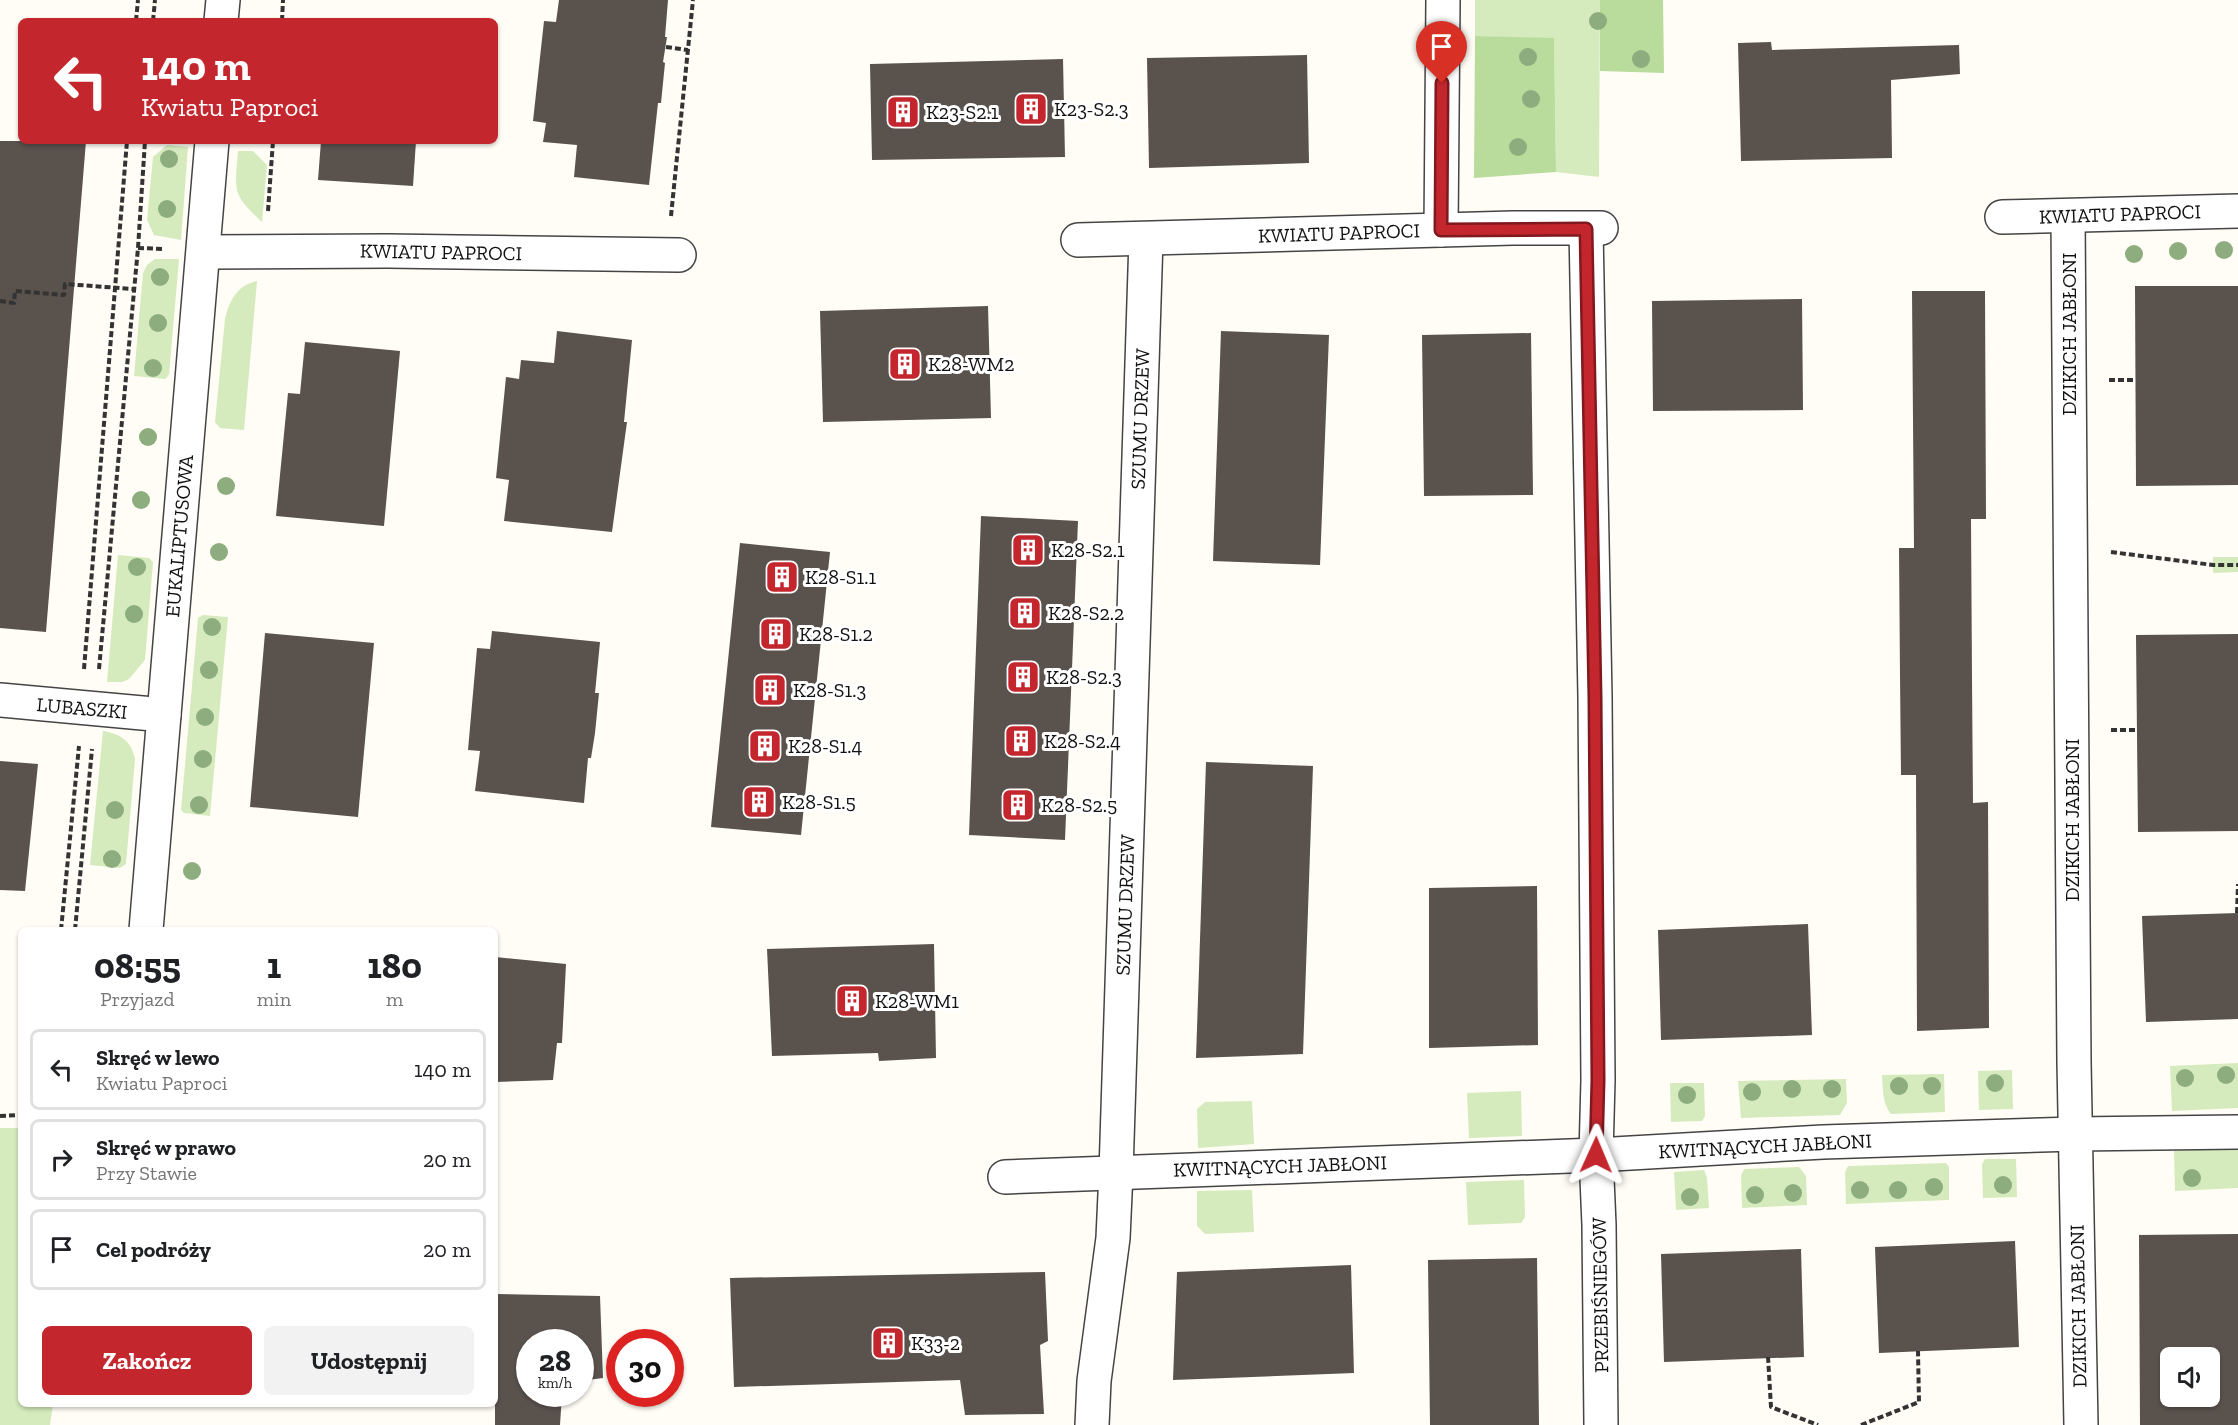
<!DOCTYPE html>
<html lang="pl">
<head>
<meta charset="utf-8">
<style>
  :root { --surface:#fff; --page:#f2f2f2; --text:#202124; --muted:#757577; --line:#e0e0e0; --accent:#c4262e }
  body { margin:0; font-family:"Zilla Slab",serif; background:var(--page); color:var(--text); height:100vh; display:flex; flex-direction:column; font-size:22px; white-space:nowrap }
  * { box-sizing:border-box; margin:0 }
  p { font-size:20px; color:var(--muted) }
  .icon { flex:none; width:33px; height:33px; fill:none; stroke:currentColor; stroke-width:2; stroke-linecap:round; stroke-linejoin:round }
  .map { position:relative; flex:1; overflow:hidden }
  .side { position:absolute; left:18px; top:927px; width:480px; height:480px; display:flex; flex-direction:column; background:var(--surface); border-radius:9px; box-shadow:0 2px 4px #0004 }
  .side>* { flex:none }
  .top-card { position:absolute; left:18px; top:18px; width:480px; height:126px; border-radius:9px; box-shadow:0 2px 4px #0004; background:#c4262e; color:#fff; overflow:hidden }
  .tools { position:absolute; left:2160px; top:1347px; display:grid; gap:12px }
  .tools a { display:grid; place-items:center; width:60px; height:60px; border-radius:9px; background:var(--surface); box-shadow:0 2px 4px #0004; font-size:30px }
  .speed { position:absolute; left:516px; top:1329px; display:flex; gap:12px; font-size:30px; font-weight:700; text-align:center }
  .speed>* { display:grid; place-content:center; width:78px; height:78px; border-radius:50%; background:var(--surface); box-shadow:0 2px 4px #0004; line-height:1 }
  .speed small { font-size:15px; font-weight:400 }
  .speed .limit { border:9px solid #d22; background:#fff; color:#111 }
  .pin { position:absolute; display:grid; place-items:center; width:51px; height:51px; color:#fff; margin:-62px -26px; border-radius:50% 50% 50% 0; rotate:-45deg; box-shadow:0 0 6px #0007 }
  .pin .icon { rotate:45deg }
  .me { position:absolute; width:66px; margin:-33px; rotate:1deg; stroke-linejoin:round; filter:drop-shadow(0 0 4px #0008) }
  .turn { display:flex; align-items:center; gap:21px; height:126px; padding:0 24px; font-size:27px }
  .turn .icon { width:78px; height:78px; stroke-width:2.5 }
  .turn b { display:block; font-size:42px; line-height:51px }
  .eta { display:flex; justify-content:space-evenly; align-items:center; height:102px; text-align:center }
  .eta b { font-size:36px; font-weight:800; line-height:42px }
  .primary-button { display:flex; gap:12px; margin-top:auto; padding:12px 24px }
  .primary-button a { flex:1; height:69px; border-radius:9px; background:var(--accent); color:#fff; font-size:24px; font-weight:800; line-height:69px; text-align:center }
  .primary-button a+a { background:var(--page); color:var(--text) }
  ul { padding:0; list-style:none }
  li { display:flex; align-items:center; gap:18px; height:81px; margin:0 12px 9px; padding:0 12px; border:3px solid var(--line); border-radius:9px }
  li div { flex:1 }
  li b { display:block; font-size:22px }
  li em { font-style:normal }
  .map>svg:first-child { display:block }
</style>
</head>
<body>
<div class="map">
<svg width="2238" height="1425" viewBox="0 0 2238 1425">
  <rect width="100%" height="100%" fill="#fffdf5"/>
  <g fill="#d5ebbd">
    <polygon points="1475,0 1600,0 1599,177 1556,172 1554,39 1475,36"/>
    <polygon points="167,145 188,147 181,240 154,235 147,220 153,157"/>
    <path d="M 238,151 L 253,151 L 267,165 L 262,222 C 231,193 235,191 238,151 Z"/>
    <polygon points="155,259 179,259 169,375 165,379 134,376 143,273 147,265"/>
    <path d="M 257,281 L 244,430 L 220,428 L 215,422 L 225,319 C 229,301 237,285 257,281 Z"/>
    <polygon points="118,555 149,558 153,562 145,660 129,679 122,682 107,682"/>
    <polygon points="2213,557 2238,557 2238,572 2213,573"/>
    <polygon points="203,615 228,617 210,816 184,813 181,810 198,618"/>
    <path d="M 103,731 C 120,734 131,740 135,759 L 126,864 L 120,868 L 90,865 Z"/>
    <polygon points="2238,1063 2238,1108 2172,1111 2170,1066"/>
    <polygon points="2012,1070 2013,1109 1979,1110 1978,1071"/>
    <path d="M 1944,1074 L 1945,1112 L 1891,1114 C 1882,1103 1883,1089 1882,1075 Z"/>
    <polygon points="1846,1079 1847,1103 1840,1115 1741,1118 1738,1081"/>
    <polygon points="1670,1083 1704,1083 1705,1116 1702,1121 1671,1122"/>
    <polygon points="1521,1091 1522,1136 1469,1138 1467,1093"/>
    <polygon points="1252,1101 1254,1144 1198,1148 1197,1109 1205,1102"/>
    <polygon points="0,1128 21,1128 21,1404 53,1404 50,1425 0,1425"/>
    <polygon points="2238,1147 2238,1188 2175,1191 2174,1151"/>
    <polygon points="1985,1159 2016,1159 2017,1197 1983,1198 1982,1164"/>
    <polygon points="1946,1163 1949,1167 1949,1200 1846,1204 1845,1172 1848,1166"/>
    <polygon points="1799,1167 1806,1176 1807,1205 1742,1208 1741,1176 1744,1169"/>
    <polygon points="1704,1170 1707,1178 1709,1208 1676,1210 1674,1172"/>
    <polygon points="1524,1180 1525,1217 1521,1223 1468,1225 1466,1182"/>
    <polygon points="1252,1190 1254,1232 1205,1234 1197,1226 1197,1191"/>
  </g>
  <g fill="#b9dc9c">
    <polygon points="1600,0 1663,0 1664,73 1600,71"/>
    <polygon points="1475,36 1554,38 1556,172 1474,178"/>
  </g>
  <g fill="#5a524d" fill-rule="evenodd">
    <polygon points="559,0 668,0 665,37 667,37 663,62 665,63 661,103 658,103 649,185 574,177 577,145 543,142 546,123 533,121 544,21 556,22"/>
    <polygon points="1771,42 1772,50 1959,45 1960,74 1891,80 1892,158 1741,161 1738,43"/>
    <polygon points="1307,55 1309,163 1149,168 1147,58"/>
    <polygon points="1063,59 1065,157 872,160 870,64"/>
    <polygon points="0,141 86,141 46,632 0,628"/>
    <polygon points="321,141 416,141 413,186 318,180"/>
    <polygon points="2135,286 2238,286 2238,485 2136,486"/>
    <polygon points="1912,291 1985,291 1986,519 1971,519 1972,680 1973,803 1988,802 1989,1028 1917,1031 1916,775 1901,775 1900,675 1899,548 1914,548"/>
    <polygon points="1802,299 1803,410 1653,411 1652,301"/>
    <polygon points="988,306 991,418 823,422 820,311"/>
    <polygon points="557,331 632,340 624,422 627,422 612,532 504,521 509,480 496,478 506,377 519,379 521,360 554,363"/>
    <polygon points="1221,331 1329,335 1320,565 1213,561"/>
    <polygon points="1531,333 1533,495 1424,496 1422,335"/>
    <polygon points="305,342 400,351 384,526 276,516 288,393 300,394"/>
    <polygon points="981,516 1078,521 1065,840 969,835"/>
    <polygon points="740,543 830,552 801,835 711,827"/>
    <polygon points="492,631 600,642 595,693 599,693 595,733 591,758 588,758 584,803 475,791 480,751 468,750 477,648 490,649"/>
    <polygon points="265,633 374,643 358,817 250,807"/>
    <polygon points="2238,634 2238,831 2138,832 2136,635"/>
    <polygon points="0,761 38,764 25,891 0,890"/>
    <polygon points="1206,762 1313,766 1303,1054 1196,1058"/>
    <polygon points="1537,886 1538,1045 1429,1048 1429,888"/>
    <polygon points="2238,913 2238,1019 2146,1022 2142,916"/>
    <polygon points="1808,924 1812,1035 1661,1040 1658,930"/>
    <polygon points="934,944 936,1058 879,1061 878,1053 772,1056 767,949"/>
    <polygon points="495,957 566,964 562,1043 557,1043 553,1080 495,1082"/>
    <path d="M 2238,1234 L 2238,1425 L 2140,1425 L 2139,1235 ZM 2170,1358 L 2210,1358 L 2210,1396 L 2170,1396 Z"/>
    <polygon points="2015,1241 2019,1347 1879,1353 1875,1247"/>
    <polygon points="1801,1249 1804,1357 1664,1362 1661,1254"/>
    <polygon points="1537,1258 1539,1425 1430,1425 1428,1260"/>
    <polygon points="1351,1265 1354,1373 1173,1380 1177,1272"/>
    <polygon points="1045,1272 1048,1341 1040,1345 1044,1414 965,1415 960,1380 734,1387 730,1278"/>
    <polygon points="495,1294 600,1296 603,1378 580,1381 580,1342 530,1342 530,1394 562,1394 560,1425 495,1425"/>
  </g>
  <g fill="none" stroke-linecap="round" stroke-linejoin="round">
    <defs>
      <g id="minor">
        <polyline points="221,21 223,0"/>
        <polyline points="2068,216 2074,1062 2081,1425"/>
        <polyline points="2002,217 2238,211"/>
        <polyline points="1586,229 1595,697 1598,1080 1596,1155 1599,1225 1601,1425"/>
        <polyline points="1441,230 1443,0"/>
        <polyline points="1078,240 1513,228 1601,228"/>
        <polyline points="204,252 388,251 679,255"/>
        <polyline points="0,700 164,715"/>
        <polyline points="146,930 212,141"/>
        <polyline points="1005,1177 1596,1155 1823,1142 2075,1134 2238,1132"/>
        <polyline points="1092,1425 1094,1381 1113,1238 1116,1172 1146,239"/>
      </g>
    </defs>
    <use href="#minor" stroke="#444" stroke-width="36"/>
    <g stroke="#333" stroke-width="4" stroke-dasharray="6 3" stroke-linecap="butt">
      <polyline points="136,21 138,0"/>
      <polyline points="153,21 155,0"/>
      <polyline points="282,21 283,0"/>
      <polyline points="666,47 688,50"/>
      <polyline points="268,211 273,141"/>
      <polyline points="671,216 693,0"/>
      <polyline points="138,248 164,249"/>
      <polyline points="0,301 14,303 15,291 64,295 65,284 133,289"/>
      <polyline points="2109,380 2135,380"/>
      <polyline points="2111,552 2213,565 2238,565"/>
      <polyline points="84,669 127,141"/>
      <polyline points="99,669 138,248 145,141"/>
      <polyline points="2111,730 2137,730"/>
      <polyline points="2237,913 2238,884"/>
      <polyline points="61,930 79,746"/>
      <polyline points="75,930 92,749"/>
      <polyline points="0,1116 21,1115"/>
      <polyline points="1768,1357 1771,1407 1818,1425"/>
      <polyline points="1861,1425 1919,1402 1918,1351"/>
    </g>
    <use href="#minor" stroke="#fff" stroke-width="33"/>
  </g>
  <g fill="#8dad7f">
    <circle cx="1598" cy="21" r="9"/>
    <circle cx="1528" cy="57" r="9"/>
    <circle cx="1641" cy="59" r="9"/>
    <circle cx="1531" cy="99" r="9"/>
    <circle cx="1518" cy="147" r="9"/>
    <circle cx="169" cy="159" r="9"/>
    <circle cx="167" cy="209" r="9"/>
    <circle cx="2224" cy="250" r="9"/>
    <circle cx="2178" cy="251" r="9"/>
    <circle cx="2134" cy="254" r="9"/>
    <circle cx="160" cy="277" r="9"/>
    <circle cx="158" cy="323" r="9"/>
    <circle cx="153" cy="368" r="9"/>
    <circle cx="148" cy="437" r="9"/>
    <circle cx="226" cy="486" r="9"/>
    <circle cx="141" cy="500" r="9"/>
    <circle cx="219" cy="552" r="9"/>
    <circle cx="137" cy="567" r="9"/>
    <circle cx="134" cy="614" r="9"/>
    <circle cx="212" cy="627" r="9"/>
    <circle cx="209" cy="670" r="9"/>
    <circle cx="205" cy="717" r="9"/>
    <circle cx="203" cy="759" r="9"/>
    <circle cx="199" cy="805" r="9"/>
    <circle cx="115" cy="810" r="9"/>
    <circle cx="112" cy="859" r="9"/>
    <circle cx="192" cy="871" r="9"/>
    <circle cx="2226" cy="1075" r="9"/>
    <circle cx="2185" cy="1078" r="9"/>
    <circle cx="1995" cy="1083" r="9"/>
    <circle cx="1899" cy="1086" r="9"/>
    <circle cx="1932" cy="1086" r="9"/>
    <circle cx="1792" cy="1089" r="9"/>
    <circle cx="1832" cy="1089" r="9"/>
    <circle cx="1752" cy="1092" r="9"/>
    <circle cx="1687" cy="1095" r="9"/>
    <circle cx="2192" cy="1178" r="9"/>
    <circle cx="2003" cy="1185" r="9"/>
    <circle cx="1934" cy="1187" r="9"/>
    <circle cx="1860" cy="1190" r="9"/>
    <circle cx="1898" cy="1190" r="9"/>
    <circle cx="1793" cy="1193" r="9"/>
    <circle cx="1755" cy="1195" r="9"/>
    <circle cx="1690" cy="1197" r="9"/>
  </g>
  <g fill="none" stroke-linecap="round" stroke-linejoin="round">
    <defs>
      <polyline id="route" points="1442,83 1441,230 1586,229 1595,697 1598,1080 1596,1155"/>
    </defs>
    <use href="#route" stroke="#7f191e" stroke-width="15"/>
    <use href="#route" stroke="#c4262e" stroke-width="10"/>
  </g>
  <defs>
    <symbol id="building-square" viewBox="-11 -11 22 22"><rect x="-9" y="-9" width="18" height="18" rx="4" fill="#c4262e" stroke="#fff"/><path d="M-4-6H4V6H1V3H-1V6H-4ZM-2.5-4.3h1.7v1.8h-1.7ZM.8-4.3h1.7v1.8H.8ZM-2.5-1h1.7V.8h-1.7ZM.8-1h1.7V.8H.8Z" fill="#fff"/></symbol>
  </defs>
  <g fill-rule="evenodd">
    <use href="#building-square" x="1012" y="90" width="38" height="38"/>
    <use href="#building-square" x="884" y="93" width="38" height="38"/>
    <use href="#building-square" x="886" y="345" width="38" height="38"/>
    <use href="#building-square" x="1009" y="531" width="38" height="38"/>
    <use href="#building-square" x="763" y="558" width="38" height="38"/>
    <use href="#building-square" x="1006" y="594" width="38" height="38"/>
    <use href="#building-square" x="757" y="615" width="38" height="38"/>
    <use href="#building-square" x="1004" y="658" width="38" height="38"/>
    <use href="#building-square" x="751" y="671" width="38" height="38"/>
    <use href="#building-square" x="1002" y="722" width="38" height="38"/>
    <use href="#building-square" x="746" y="727" width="38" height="38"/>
    <use href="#building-square" x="740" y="783" width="38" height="38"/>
    <use href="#building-square" x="999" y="786" width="38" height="38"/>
    <use href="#building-square" x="833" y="982" width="38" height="38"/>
    <use href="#building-square" x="869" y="1324" width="38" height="38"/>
  </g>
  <g text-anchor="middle" stroke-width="6" stroke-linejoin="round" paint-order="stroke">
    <g font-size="20" fill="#111" stroke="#fff" text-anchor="start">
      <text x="1054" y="116">K23-S2.3</text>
      <text x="926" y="119">K23-S2.1</text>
      <text x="928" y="371">K28-WM2</text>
      <text x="1051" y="557">K28-S2.1</text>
      <text x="805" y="584">K28-S1.1</text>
      <text x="1048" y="620">K28-S2.2</text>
      <text x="799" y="641">K28-S1.2</text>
      <text x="1046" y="684">K28-S2.3</text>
      <text x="793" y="697">K28-S1.3</text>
      <text x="1044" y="748">K28-S2.4</text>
      <text x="788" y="753">K28-S1.4</text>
      <text x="782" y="809">K28-S1.5</text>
      <text x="1041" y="812">K28-S2.5</text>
      <text x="875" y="1008">K28-WM1</text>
      <text x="911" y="1350">K33-2</text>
    </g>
    <g font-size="20" fill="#111" stroke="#fff">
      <text transform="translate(2120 214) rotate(-2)" y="7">KWIATU PAPROCI</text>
      <text transform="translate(1339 233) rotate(-2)" y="7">KWIATU PAPROCI</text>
      <text transform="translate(441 252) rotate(1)" y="7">KWIATU PAPROCI</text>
      <text transform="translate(2069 334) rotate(-90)" y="7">DZIKICH JABŁONI</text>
      <text transform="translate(1140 419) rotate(-88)" y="7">SZUMU DRZEW</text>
      <text transform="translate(179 536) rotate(-85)" y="7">EUKALIPTUSOWA</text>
      <text transform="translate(82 708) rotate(5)" y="7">LUBASZKI</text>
      <text transform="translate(2072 820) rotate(-90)" y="7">DZIKICH JABŁONI</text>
      <text transform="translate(1125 905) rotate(-88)" y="7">SZUMU DRZEW</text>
      <text transform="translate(1765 1146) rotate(-3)" y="7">KWITNĄCYCH JABŁONI</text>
      <text transform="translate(1280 1166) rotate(-2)" y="7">KWITNĄCYCH JABŁONI</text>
      <text transform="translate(1600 1295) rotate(-91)" y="7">PRZEBIŚNIEGÓW</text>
      <text transform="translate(2078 1306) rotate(-91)" y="7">DZIKICH JABŁONI</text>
    </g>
  </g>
</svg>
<div class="tools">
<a><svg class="icon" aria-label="sound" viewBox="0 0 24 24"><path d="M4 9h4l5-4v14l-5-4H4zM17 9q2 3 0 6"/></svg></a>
</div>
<div class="speed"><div>28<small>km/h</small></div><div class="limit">30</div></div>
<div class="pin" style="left:1442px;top:83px;background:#d93025"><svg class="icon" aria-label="arrive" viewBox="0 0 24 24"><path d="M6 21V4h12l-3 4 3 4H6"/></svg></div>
<svg class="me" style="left:1596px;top:1155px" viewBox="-20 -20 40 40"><path d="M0-17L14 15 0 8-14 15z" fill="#c4262e" stroke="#fff" stroke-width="4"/></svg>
<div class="top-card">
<div class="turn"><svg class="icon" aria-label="left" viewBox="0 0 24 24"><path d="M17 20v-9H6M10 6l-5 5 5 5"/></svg><div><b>140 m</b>Kwiatu Paproci</div></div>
</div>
<section class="side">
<div class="eta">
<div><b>08:55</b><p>Przyjazd</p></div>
<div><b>1</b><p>min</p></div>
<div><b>180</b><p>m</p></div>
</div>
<ul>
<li><svg class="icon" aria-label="left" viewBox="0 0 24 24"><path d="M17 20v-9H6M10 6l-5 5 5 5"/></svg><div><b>Skręć w lewo</b><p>Kwiatu Paproci</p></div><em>140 m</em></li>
<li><svg class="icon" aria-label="right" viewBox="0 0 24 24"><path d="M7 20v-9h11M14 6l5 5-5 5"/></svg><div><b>Skręć w prawo</b><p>Przy Stawie</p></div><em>20 m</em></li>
<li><svg class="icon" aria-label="arrive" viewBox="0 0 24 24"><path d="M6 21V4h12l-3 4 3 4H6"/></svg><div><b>Cel podróży</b></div><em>20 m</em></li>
</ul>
<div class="primary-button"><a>Zakończ</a><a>Udostępnij</a></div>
</section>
</div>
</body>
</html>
